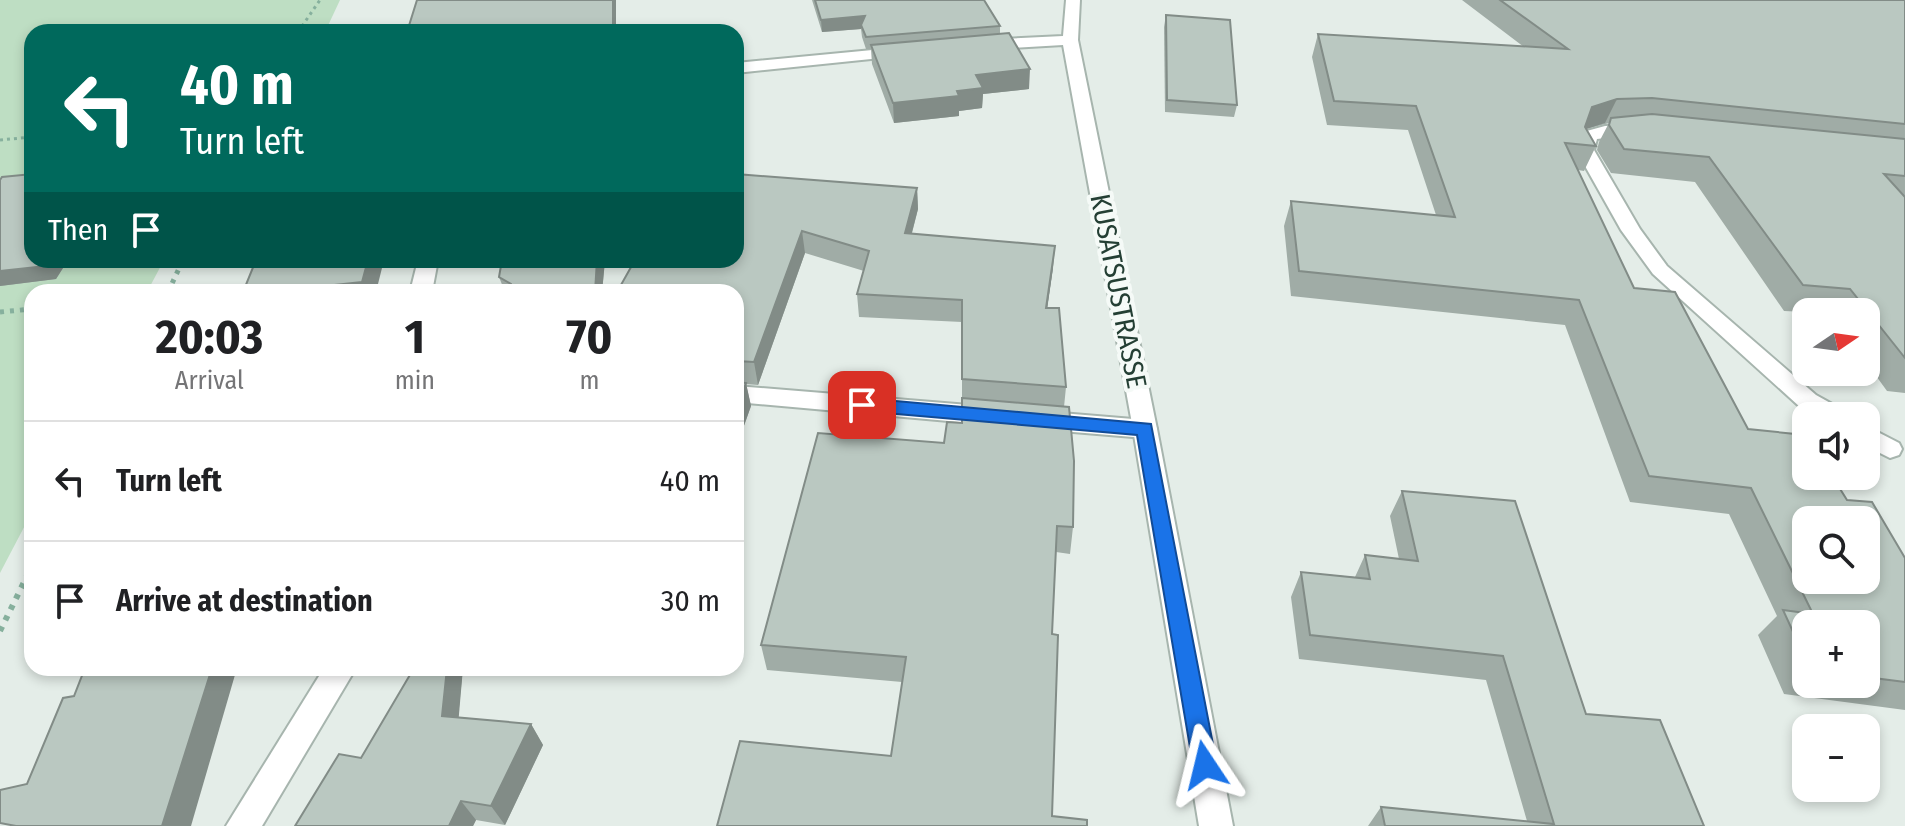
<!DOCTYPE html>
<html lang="en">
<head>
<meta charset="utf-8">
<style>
  :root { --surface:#fff; --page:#f2f2f2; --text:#202124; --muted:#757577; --line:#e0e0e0 }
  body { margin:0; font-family:"Fira Sans Condensed",sans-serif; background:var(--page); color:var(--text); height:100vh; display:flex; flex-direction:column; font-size:30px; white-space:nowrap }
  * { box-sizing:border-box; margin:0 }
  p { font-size:26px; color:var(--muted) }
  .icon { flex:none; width:44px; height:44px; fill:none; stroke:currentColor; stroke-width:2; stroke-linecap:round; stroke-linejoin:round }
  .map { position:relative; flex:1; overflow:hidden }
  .side { position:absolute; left:24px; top:284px; width:720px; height:392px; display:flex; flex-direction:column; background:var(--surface); border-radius:24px; box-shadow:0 4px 12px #0003 }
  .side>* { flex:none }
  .guide { position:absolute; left:24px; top:24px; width:720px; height:244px; border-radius:24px; box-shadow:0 4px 12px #0003; background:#00695c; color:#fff; overflow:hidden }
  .needle { width:52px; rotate:77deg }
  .fabs { position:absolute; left:1792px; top:298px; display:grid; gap:16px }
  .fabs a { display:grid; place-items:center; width:88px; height:88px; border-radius:16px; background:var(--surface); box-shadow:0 4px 12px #0003; font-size:40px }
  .pin { position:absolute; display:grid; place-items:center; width:68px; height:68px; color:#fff; margin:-34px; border-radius:16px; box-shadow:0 4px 12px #0006 }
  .me { position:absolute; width:88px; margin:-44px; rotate:350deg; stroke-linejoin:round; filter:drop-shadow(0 0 6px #0008) }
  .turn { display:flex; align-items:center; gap:28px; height:168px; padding:0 24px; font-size:36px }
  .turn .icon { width:104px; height:104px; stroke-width:2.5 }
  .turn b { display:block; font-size:56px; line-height:68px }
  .then { display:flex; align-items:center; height:76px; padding:0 24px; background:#0003; gap:16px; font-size:30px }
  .eta { display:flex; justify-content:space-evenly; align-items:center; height:136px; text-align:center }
  .eta b { font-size:48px; font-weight:700; line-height:56px }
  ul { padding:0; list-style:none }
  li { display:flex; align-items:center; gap:24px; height:120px; padding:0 24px; border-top:2px solid var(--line) }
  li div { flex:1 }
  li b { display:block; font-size:30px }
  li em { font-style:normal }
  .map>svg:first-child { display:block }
</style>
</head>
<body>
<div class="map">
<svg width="1905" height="826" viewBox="0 0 1905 826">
  <rect width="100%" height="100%" fill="#e4ede8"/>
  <polygon fill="#bedec3" points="0,0 340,0 325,32 32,32 32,260 164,260 147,292 32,292 32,512 0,573"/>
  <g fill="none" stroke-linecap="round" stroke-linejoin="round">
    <defs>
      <g id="service">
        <polygon points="736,386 993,407 1002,410 1005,416 1002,422 993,425 736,402"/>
        <polygon points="1037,411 1145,420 1154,423 1157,429 1154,435 1145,438 1037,429 1028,426 1025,420 1028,414"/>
        <polygon points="324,668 356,668 262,826 226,826"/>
      </g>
      <g id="minor">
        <polygon points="1066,0 1080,0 1078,40 1157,429 1233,826 1199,826 1133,429 1063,45 981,50 973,45 981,40 1063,36"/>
        <polygon points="904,47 910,49 910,55 736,73 736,63"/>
        <polygon points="1634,125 1643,130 1640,134 1597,139 1594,150 1640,229 1667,266 1816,395 1843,410 1846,416 1815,416 1800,407 1653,274 1621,230 1576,150 1583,132 1605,126"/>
        <polygon points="418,260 438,260 432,292 410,292"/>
        <polygon points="1866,426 1899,443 1902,449 1899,455 1890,458 1866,446"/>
      </g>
    </defs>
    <use href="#service" stroke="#a7b5ae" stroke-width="4"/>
    <use href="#minor" stroke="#a7b5ae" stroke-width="4"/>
    <g stroke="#86b09d" stroke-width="3" stroke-dasharray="3 4" stroke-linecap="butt">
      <polyline points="298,32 320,0"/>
      <polyline points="0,140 32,137"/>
    </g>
    <g stroke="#86b09d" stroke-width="5" stroke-dasharray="4 6" stroke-linecap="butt">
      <polyline points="168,292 183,260"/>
      <polyline points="0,312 32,309"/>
    </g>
    <polyline stroke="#86b09d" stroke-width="6" stroke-dasharray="5 7" stroke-linecap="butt" points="0,631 32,566"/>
    <use href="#service" fill="#fff" fill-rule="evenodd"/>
    <use href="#minor" fill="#fff" fill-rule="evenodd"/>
  </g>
  <g fill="#a0aca6" fill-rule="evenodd">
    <polygon points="812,0 984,0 1000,26 1000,34 1029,89 983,94 982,108 959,111 959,116 894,123 872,64 871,49 866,49 862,37 861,29 822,32"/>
    <path d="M 1462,0 L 1905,0 L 1905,393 L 1887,391 L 1866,362 L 1866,312 L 1806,312 L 1784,311 L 1695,182 L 1611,173 L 1597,150 L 1599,142 L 1609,123 L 1586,129 L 1596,146 L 1584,171 L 1578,170 L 1634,288 L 1748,429 L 1847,500 L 1905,558 L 1905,710 L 1784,694 L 1758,635 L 1777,616 L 1729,514 L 1630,502 L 1565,325 L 1291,296 L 1284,226 L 1291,201 L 1436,215 L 1408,130 L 1327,125 L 1312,57 L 1318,34 L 1524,47 ZM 1806,624 L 1866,624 L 1866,684 L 1806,684 Z"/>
    <polygon points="1166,15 1237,105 1234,117 1165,112 1164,27"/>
    <polygon points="736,174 917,188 918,209 912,233 1053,268 1047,308 1066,387 1064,407 1073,527 1070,554 1056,552 1052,634 1052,816 717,826 891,756 902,682 767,670 761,645 962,423 962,322 859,317 857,294 864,271 805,253 758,385 746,384 751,406 736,448"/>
    <polygon points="0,180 32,260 146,260 144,263 63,268 56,279 0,286"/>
    <polygon points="502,260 605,260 602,292 505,292 499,277"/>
    <polygon points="1402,491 1586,714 1704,826 1368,826 1381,807 1527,821 1486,680 1299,659 1291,597 1301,572 1355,577 1365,555 1399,559 1390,516"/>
    <polygon points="463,668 458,717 531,724 543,745 505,825 476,820 473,826 295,826"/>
  </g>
  <g fill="#828c87">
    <rect x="613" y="0" width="3" height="32"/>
    <polygon points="865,16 861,25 861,29 822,32 821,20"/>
    <polygon points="1030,69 1029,89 983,94 982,108 959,111 959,116 894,123 893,103 957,91 976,75"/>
    <polygon points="1617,99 1605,123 1580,131 1592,107"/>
    <polygon points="917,188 918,209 906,255 905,233"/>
    <polygon points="802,231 805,253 758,385 754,362"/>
    <polygon points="1055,246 1053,268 1044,331 1046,308"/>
    <polygon points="50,260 57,260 63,268 56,279 0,286 0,271"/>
    <polygon points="368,260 384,260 376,292 333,292 335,285"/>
    <polygon points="597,260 605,260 602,292 595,292"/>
    <polygon points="746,383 751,406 736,448 736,411"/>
    <polygon points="212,668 237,668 191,826 162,826"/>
    <polygon points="447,668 463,668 457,737 442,716"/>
    <polygon points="531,724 543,745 505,825 491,806"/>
    <polygon points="461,801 476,820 473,826 449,826"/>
  </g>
  <g fill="#bac8c1" stroke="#828c87" stroke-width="2" fill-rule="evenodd">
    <polygon points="417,0 613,0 613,32 407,32"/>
    <polygon points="815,0 984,0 1000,26 866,37 861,25 865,16 821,20"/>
    <path d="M 1500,0 L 1905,0 L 1905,124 L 1652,98 L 1617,99 L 1592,107 L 1585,127 L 1596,146 L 1565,143 L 1634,288 L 1675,292 L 1748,429 L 1805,435 L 1806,476 L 1832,476 L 1847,500 L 1872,502 L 1905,558 L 1905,682 L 1866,677 L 1866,624 L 1806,624 L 1806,660 L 1783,610 L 1813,614 L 1751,488 L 1649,476 L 1579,300 L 1299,271 L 1291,201 L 1455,217 L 1416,106 L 1334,101 L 1318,34 L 1568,49 ZM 1806,520 L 1866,520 L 1866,580 L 1806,580 Z"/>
    <polygon points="1166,15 1230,20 1237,105 1167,100"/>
    <polygon points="1009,33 1030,69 976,75 983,88 957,91 959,96 893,103 871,45"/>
    <polygon points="1652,114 1905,139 1905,176 1884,174 1905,197 1905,358 1850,289 1803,285 1709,157 1624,149 1609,125 1611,118"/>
    <polygon points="32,174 32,260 50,260 46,266 0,271 0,180 2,177"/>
    <polygon points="736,174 917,188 905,233 1055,246 1046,308 1059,308 1066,387 962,379 962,300 857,294 869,251 802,231 754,362 736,361 736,292 617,292 635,260 736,260"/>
    <polygon points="256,260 368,260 362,282 335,285 333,292 243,292"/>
    <polygon points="502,260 597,260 595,292 510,292 511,284 499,277"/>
    <polygon points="736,382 746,383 736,411"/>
    <polygon points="962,398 1069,407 1074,461 1073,527 1057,526 1052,634 1058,635 1052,816 1087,820 1087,826 717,826 740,741 891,756 906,657 761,645 818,433 944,443 947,422 962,423"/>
    <polygon points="1402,491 1515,501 1586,714 1660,720 1704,826 1385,826 1381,807 1554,824 1503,656 1310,635 1301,572 1370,579 1365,555 1418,561"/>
    <polygon points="85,668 212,668 162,826 16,826 0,823 0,790 27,784 63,698 74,696"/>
    <polygon points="414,668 447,668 442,716 531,724 491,806 461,801 449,826 295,826 339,754 361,758"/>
  </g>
  <polygon fill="#1a73e8" stroke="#114b97" stroke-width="2" points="862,398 1151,424 1217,765 1214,773 1205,776 1196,773 1193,765 1137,435 862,411 853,405"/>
  <g text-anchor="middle" stroke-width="8" stroke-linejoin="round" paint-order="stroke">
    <g font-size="28" fill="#243f34" stroke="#f5faf7">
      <text transform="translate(1119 291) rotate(79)" y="10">KUSATSUSTRASSE</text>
    </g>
  </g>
</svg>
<div class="fabs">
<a><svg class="needle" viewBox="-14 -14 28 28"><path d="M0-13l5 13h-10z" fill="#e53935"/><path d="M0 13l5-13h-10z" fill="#757577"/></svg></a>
<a><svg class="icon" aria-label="sound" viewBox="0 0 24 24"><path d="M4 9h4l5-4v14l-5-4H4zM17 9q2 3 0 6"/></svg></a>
<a><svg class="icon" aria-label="search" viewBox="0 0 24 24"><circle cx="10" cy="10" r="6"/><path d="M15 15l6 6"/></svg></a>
<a>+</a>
<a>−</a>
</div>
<div class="pin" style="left:862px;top:405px;background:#d93025"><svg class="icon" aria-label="arrive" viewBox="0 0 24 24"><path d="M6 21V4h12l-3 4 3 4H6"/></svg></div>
<svg class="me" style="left:1205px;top:765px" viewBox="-20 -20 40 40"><path d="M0-17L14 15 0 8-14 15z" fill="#1a73e8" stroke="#fff" stroke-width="4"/></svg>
<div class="guide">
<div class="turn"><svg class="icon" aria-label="left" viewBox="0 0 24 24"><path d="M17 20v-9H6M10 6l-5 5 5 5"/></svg><div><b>40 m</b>Turn left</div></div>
<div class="then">Then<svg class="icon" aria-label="arrive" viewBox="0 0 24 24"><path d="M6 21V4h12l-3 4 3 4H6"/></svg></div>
</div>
<section class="side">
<div class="eta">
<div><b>20:03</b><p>Arrival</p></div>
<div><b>1</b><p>min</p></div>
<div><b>70</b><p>m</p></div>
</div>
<ul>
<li><svg class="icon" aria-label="left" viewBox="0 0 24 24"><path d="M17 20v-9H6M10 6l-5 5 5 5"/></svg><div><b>Turn left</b></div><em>40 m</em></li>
<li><svg class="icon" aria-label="arrive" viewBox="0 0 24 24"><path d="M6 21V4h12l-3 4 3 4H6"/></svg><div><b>Arrive at destination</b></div><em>30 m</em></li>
</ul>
</section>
</div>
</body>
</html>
